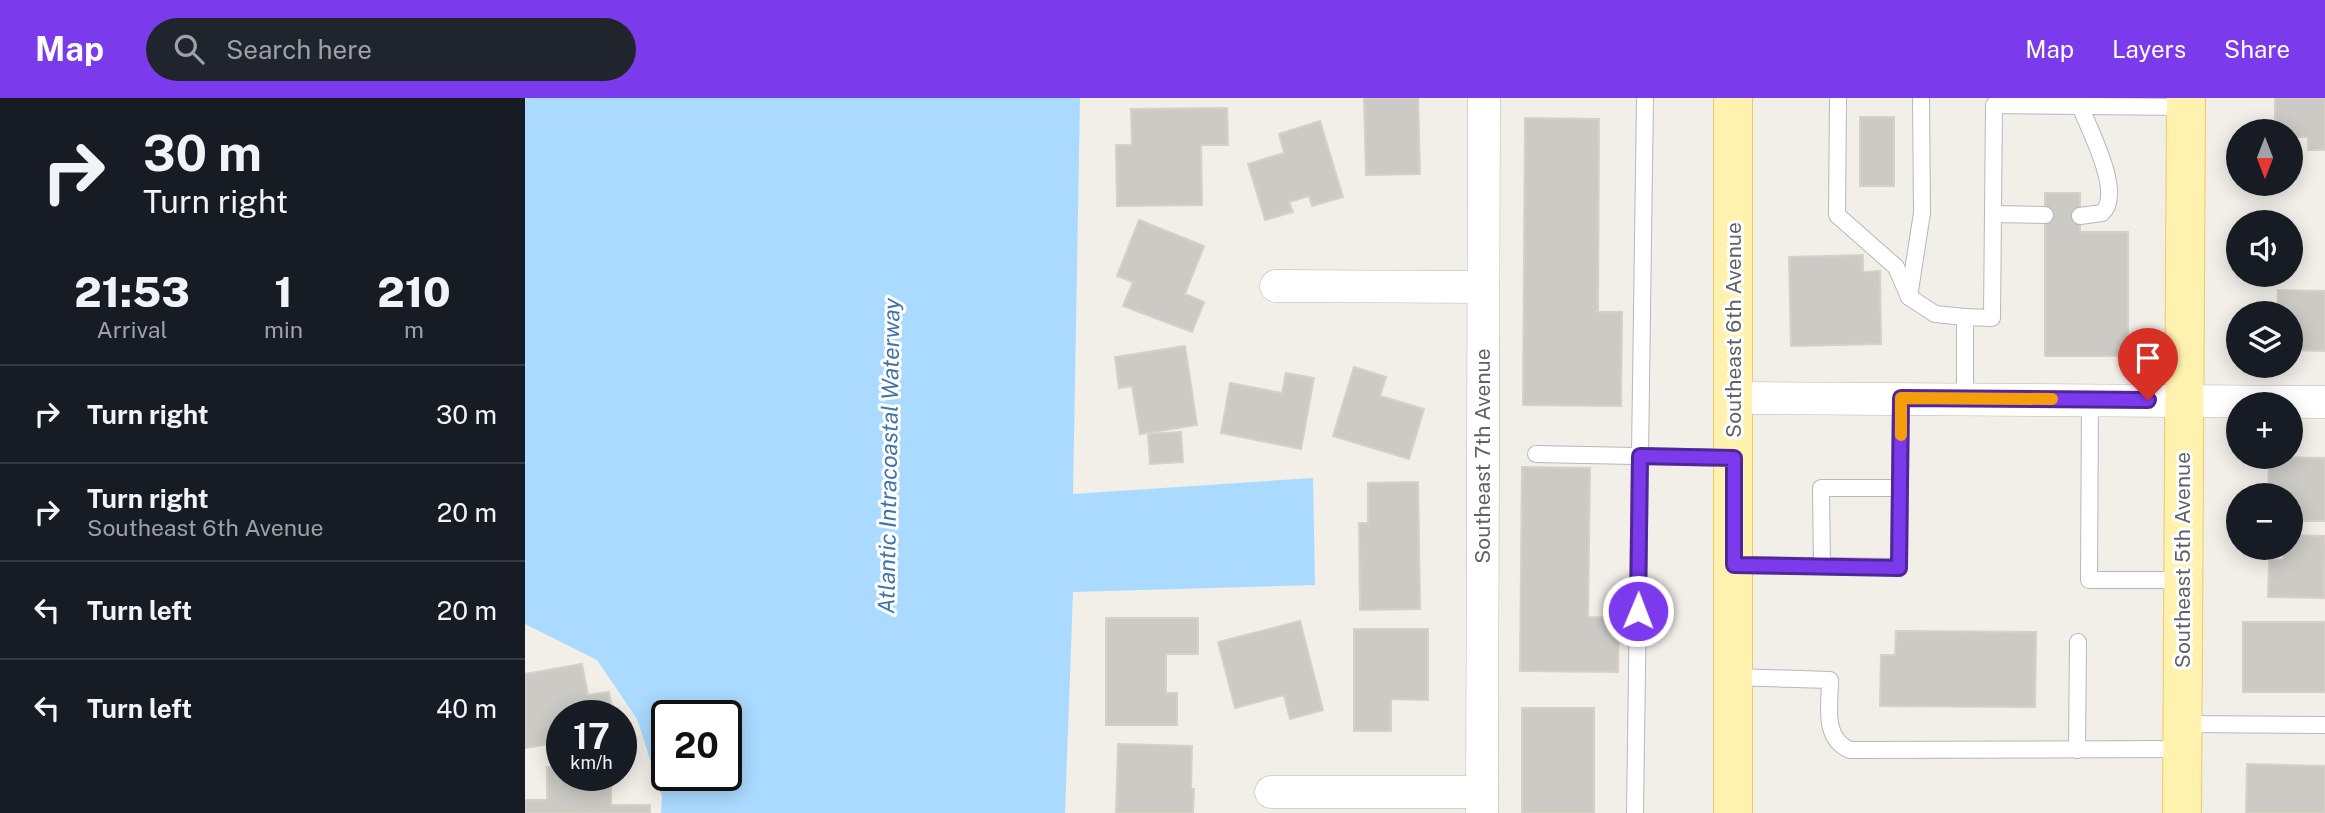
<!DOCTYPE html>
<html lang="en">
<head>
<meta charset="utf-8">
<style>
  :root { --surface:#171b24; --page:#20242c; --text:#f1f3f6; --muted:#9ea1a6; --line:#363941; --accent:#7c3aed }
  body { margin:0; font-family:"Public Sans",sans-serif; background:var(--page); color:var(--text); height:100vh; display:flex; flex-direction:column; font-size:26px; white-space:nowrap }
  * { box-sizing:border-box; margin:0 }
  p { font-size:23px; color:var(--muted) }
  .icon { flex:none; width:38px; height:38px; fill:none; stroke:currentColor; stroke-width:2; stroke-linecap:round; stroke-linejoin:round }
  .map { position:relative; flex:1; overflow:hidden }
  .panel { display:flex; flex-direction:column; background:var(--surface); width:525px }
  .panel>* { flex:none }
  .top-card { background:#171b24; color:var(--text); overflow:hidden }
  .needle { width:46px; rotate:180deg }
  .fabs { position:absolute; left:1701px; top:21px; display:grid; gap:14px }
  .fabs a { display:grid; place-items:center; width:77px; height:77px; border-radius:50%; background:var(--surface); box-shadow:0 4px 18px #0003; font-size:35px }
  .speed { position:absolute; left:21px; top:602px; display:flex; gap:14px; font-size:35px; font-weight:700; text-align:center }
  .speed>* { display:grid; place-content:center; width:91px; height:91px; border-radius:50%; background:var(--surface); box-shadow:0 4px 18px #0003; line-height:1 }
  .speed small { font-size:18px; font-weight:400 }
  .speed .limit { border:4px solid #111; border-radius:10px; background:#fff; color:#111 }
  .pin { position:absolute; display:grid; place-items:center; width:60px; height:60px; color:#fff; margin:-72px -30px; border-radius:50% 50% 50% 0; rotate:-45deg; box-shadow:0 0 7px #0007 }
  .pin .icon { rotate:45deg }
  .me { position:absolute; width:77px; margin:-38px; rotate:1deg; stroke-linejoin:round; filter:drop-shadow(0 0 5px #0008) }
  .turn { display:flex; align-items:center; gap:24px; height:147px; padding:0 28px; font-size:32px }
  .turn .icon { width:91px; height:91px; stroke-width:2.5 }
  .turn b { display:block; font-size:49px; line-height:60px }
  .eta { display:flex; justify-content:space-evenly; align-items:center; height:119px; text-align:center }
  .eta b { font-size:42px; font-weight:800; line-height:49px }
  ul { padding:0; list-style:none }
  li { display:flex; align-items:center; gap:21px; height:98px; padding:0 28px; border-top:2px solid var(--line) }
  li div { flex:1 }
  li b { display:block; font-size:26px }
  li em { font-style:normal }
  header { display:flex; align-items:center; gap:42px; box-sizing:border-box; height:98px; padding:0 35px; background:var(--accent); color:#fff }
  header strong { font-size:33px }
  nav { display:flex; gap:38px; margin-inline-start:auto; font-size:24px }
  .search { width:490px; height:63px; background:var(--page); display:flex; align-items:center; gap:18px; box-sizing:border-box; padding:0 24px; border-radius:38px; color:var(--muted); font-size:26px }
  main { display:flex; flex:1; min-height:0 }
  .map>svg:first-child { display:block }
</style>
</head>
<body>
<header>
<strong>Map</strong>
<div class="search"><svg class="icon" aria-label="search" viewBox="0 0 24 24"><circle cx="10" cy="10" r="6"/><path d="M15 15l6 6"/></svg>Search here</div>
<nav><a>Map</a><a>Layers</a><a>Share</a></nav>
</header>
<main>
<section class="panel">
<div class="top-card">
<div class="turn"><svg class="icon" aria-label="right" viewBox="0 0 24 24"><path d="M7 20v-9h11M14 6l5 5-5 5"/></svg><div><b>30 m</b>Turn right</div></div>
</div>
<div class="eta">
<div><b>21:53</b><p>Arrival</p></div>
<div><b>1</b><p>min</p></div>
<div><b>210</b><p>m</p></div>
</div>
<ul>
<li><svg class="icon" aria-label="right" viewBox="0 0 24 24"><path d="M7 20v-9h11M14 6l5 5-5 5"/></svg><div><b>Turn right</b></div><em>30 m</em></li>
<li><svg class="icon" aria-label="right" viewBox="0 0 24 24"><path d="M7 20v-9h11M14 6l5 5-5 5"/></svg><div><b>Turn right</b><p>Southeast 6th Avenue</p></div><em>20 m</em></li>
<li><svg class="icon" aria-label="left" viewBox="0 0 24 24"><path d="M17 20v-9H6M10 6l-5 5 5 5"/></svg><div><b>Turn left</b></div><em>20 m</em></li>
<li><svg class="icon" aria-label="left" viewBox="0 0 24 24"><path d="M17 20v-9H6M10 6l-5 5 5 5"/></svg><div><b>Turn left</b></div><em>40 m</em></li>
</ul>
</section>
<div class="map">
<svg width="1800" height="715" viewBox="0 0 1800 715">
  <rect width="100%" height="100%" fill="#f1efe8"/>
  <path fill="#aadaff" fill-rule="evenodd" d="M 0,0 L 555,0 L 548,396 L 788,380 L 790,487 L 548,494 L 540,715 L 136,715 L 137,698 L 112,621 L 72,562 L 0,526 ZM 142,618 L 201,618 L 201,677 L 142,677 Z"/>
  <g fill="#cccac5" stroke="#d6d1c6" stroke-width="2">
    <polygon points="839,0 893,0 895,76 841,77"/>
    <polygon points="1750,0 1800,0 1800,52 1783,52 1783,39 1766,39 1766,33 1750,33"/>
    <polygon points="702,10 703,47 676,47 677,107 592,108 591,47 607,47 606,11"/>
    <rect x="1335" y="19" width="34" height="69"/>
    <polygon points="1000,20 1074,21 1073,214 1097,214 1096,308 998,307"/>
    <polygon points="795,23 818,99 787,108 784,98 764,104 768,114 740,122 723,66 759,55 754,36"/>
    <polygon points="1520,95 1555,95 1555,134 1603,134 1603,258 1520,258"/>
    <polygon points="614,122 679,148 660,196 679,204 667,234 598,208 608,184 592,178"/>
    <polygon points="1338,157 1338,174 1355,173 1356,246 1266,248 1264,159"/>
    <polygon points="1753,192 1800,193 1800,253 1766,252 1766,215 1752,215"/>
    <polygon points="660,248 672,327 615,336 607,288 594,290 590,259"/>
    <polygon points="829,269 861,279 855,298 899,311 884,361 808,338"/>
    <polygon points="761,275 789,280 776,351 696,335 705,285 757,295"/>
    <polygon points="656,334 658,364 625,366 623,336"/>
    <polygon points="1744,359 1800,360 1800,423 1766,423 1766,397 1743,397"/>
    <polygon points="997,369 1065,370 1063,519 1094,520 1093,574 995,573"/>
    <polygon points="893,384 895,511 835,512 834,425 843,425 843,385"/>
    <polygon points="1766,437 1800,438 1799,500 1743,499 1744,461 1758,462 1759,450 1766,450"/>
    <polygon points="581,520 673,520 673,556 641,556 641,595 652,595 652,627 581,627"/>
    <polygon points="775,523 798,612 765,621 759,597 710,610 693,544"/>
    <rect x="1718" y="524" width="82" height="70"/>
    <polygon points="829,531 903,531 903,602 866,601 866,633 829,633"/>
    <polygon points="1371,533 1511,534 1510,609 1355,608 1356,557 1370,557"/>
    <polygon points="57,566 63,597 84,594 88,618 37,618 37,644 0,650 0,576"/>
    <rect x="997" y="610" width="72" height="105"/>
    <polygon points="593,646 667,648 666,691 669,691 668,715 591,715"/>
    <polygon points="1722,666 1800,668 1800,715 1721,715"/>
    <polygon points="22,669 37,669 37,677 86,677 86,707 125,707 125,715 0,715 0,702 22,702"/>
  </g>
  <g fill="none" stroke-linecap="round" stroke-linejoin="round">
    <defs>
      <g id="service">
        <polyline points="1313,0 1312,117 1371,169 1384,199 1410,216 1440,219"/>
        <path d="M 1555,8 C 1564,31 1599,96 1577,115 L 1555,118"/>
        <polyline points="1468,116 1520,117"/>
        <polyline points="1384,199 1397,115 1396,0"/>
        <polyline points="1440,301 1440,219 1467,220 1469,7 1661,9"/>
        <polyline points="1565,301 1564,482 1658,482"/>
        <polyline points="1011,356 1209,360"/>
        <polyline points="1209,467 1374,469 1376,301"/>
        <polyline points="1297,468 1296,390 1375,390"/>
        <path d="M 1209,579 L 1305,582 C 1305,607 1297,640 1325,652 L 1657,651"/>
        <polyline points="1657,626 1800,627"/>
        <polyline points="1552,652 1553,544"/>
        <polyline points="1110,715 1120,0"/>
      </g>
      <g id="minor">
        <polyline points="751,188 958,189"/>
        <polyline points="1209,300 1800,304"/>
        <polyline points="746,694 957,694"/>
        <polyline points="957,715 959,0"/>
      </g>
      <g id="primary">
        <polyline points="1208,0 1208,715"/>
        <polyline points="1657,715 1661,0"/>
      </g>
    </defs>
    <use href="#service" stroke="#b5b8bc" stroke-width="18"/>
    <use href="#minor" stroke="#b5b8bc" stroke-width="33"/>
    <use href="#primary" stroke="#f2c960" stroke-width="40"/>
    <use href="#service" stroke="#fff" stroke-width="16"/>
    <use href="#minor" stroke="#fff" stroke-width="32"/>
    <use href="#primary" stroke="#fff2af" stroke-width="38"/>
  </g>
  <g fill="none" stroke-linecap="round" stroke-linejoin="round">
    <defs>
      <polyline id="route" points="1113,513 1115,358 1209,360 1209,467 1374,470 1376,300 1623,302"/>
    </defs>
    <use href="#route" stroke="#51269a" stroke-width="18"/>
    <use href="#route" stroke="#7c3aed" stroke-width="12"/>
    <polyline stroke="#f59e0b" stroke-width="12" points="1376,337 1376,300 1527,301"/>
  </g>
  <g text-anchor="middle" stroke-width="6" stroke-linejoin="round" paint-order="stroke">
    <g font-size="21" fill="#5f6368" stroke="#fff">
      <text transform="translate(1209 232) rotate(-90)" y="7">Southeast 6th Avenue</text>
      <text transform="translate(958 358) rotate(-90)" y="7">Southeast 7th Avenue</text>
      <text transform="translate(1658 462) rotate(-90)" y="7">Southeast 5th Avenue</text>
    </g>
    <g font-size="23" font-style="italic" fill="#4174aa" stroke="#fff">
      <text transform="translate(364 358) rotate(-89)" y="8">Atlantic Intracoastal Waterway</text>
    </g>
  </g>
</svg>
<div class="fabs">
<a><svg class="needle" viewBox="-14 -14 28 28"><path d="M0-13l5 13h-10z" fill="#e53935"/><path d="M0 13l5-13h-10z" fill="#9ea1a6"/></svg></a>
<a><svg class="icon" aria-label="sound" viewBox="0 0 24 24"><path d="M4 9h4l5-4v14l-5-4H4zM17 9q2 3 0 6"/></svg></a>
<a><svg class="icon" aria-label="layers" viewBox="0 0 24 24"><path d="M12 4l9 5-9 5-9-5zM3 14l9 5 9-5"/></svg></a>
<a>+</a>
<a>−</a>
</div>
<div class="speed"><div>17<small>km/h</small></div><div class="limit">20</div></div>
<div class="pin" style="left:1623px;top:302px;background:#d93025"><svg class="icon" aria-label="arrive" viewBox="0 0 24 24"><path d="M6 21V4h12l-3 4 3 4H6"/></svg></div>
<svg class="me" style="left:1113px;top:513px" viewBox="-20 -20 40 40"><circle r="17" fill="#7c3aed" stroke="#fff" stroke-width="3"/><path d="M0-11L8 9 0 5-8 9z" fill="#fff"/></svg>
</div>
</main>
</body>
</html>
